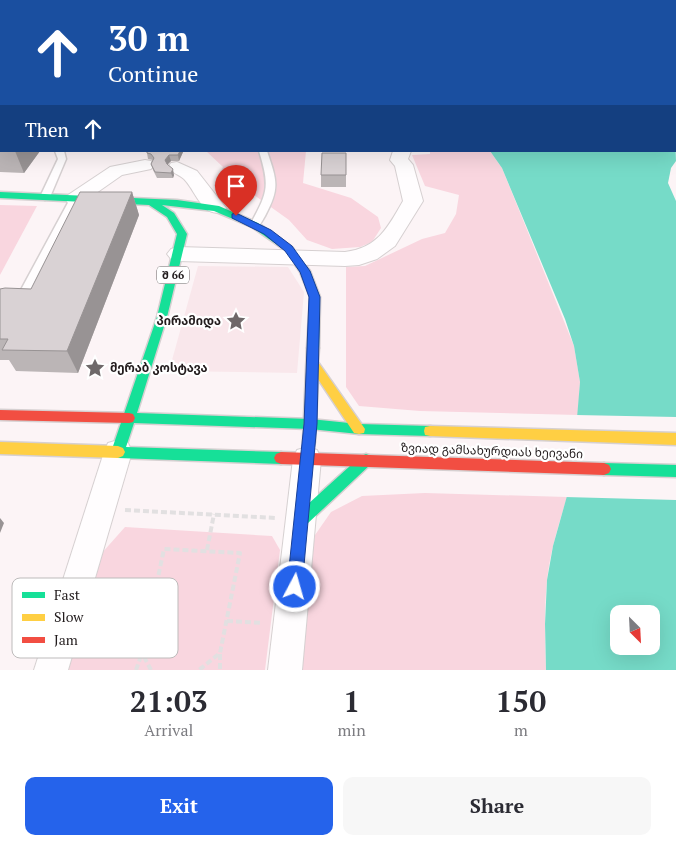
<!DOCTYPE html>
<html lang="en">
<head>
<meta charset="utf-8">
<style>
  :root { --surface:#fff; --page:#f7f7f7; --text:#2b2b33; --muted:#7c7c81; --accent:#2563eb }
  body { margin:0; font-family:"PT Serif","Noto Sans Georgian",serif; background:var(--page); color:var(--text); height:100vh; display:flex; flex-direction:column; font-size:19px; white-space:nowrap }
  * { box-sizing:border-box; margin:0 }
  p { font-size:16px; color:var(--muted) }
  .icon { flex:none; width:28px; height:28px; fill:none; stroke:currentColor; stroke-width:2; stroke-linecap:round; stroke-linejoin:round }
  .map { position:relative; height:670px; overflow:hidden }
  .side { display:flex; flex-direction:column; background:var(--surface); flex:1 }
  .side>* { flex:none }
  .hud { position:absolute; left:0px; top:0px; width:676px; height:152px; box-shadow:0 5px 20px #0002; background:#1a4fa0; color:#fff; overflow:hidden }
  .needle { width:32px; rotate:156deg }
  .tools { position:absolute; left:610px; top:605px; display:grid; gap:10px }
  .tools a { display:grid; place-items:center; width:50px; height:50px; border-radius:10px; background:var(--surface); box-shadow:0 5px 20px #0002; font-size:25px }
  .pin { position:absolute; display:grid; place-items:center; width:42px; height:42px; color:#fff; margin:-51px -21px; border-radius:50% 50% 50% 0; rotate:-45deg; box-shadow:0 0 5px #0007 }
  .pin .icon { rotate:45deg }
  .me { position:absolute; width:55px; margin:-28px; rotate:6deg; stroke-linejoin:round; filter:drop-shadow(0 0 4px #0008) }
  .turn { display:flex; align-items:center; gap:18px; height:105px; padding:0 25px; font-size:22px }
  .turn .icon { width:65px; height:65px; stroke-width:2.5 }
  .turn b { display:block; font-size:35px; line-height:42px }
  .then { display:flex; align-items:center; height:48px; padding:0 25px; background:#0003; gap:10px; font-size:19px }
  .eta { display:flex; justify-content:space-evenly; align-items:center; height:85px; text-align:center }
  .eta b { font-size:30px; font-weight:800; line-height:35px }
  .primary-button { display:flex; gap:10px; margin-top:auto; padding:10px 25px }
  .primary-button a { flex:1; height:58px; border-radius:10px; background:var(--accent); color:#fff; font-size:20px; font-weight:800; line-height:58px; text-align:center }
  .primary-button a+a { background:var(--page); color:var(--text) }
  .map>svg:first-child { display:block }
</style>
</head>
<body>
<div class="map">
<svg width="676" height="670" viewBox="0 0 676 670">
  <rect width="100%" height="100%" fill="#fcf4f6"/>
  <polygon fill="#f9e7eb" points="198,266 288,267 304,292 297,373 169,371"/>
  <g fill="#f9d6df">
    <polygon points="0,0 166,0 167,1 1,1 0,95"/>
    <polygon points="206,151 306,151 303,183 351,198 378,217 381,228 372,242 360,247 332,249 307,240 289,220 247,190 214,186 223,167"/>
    <polygon points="430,151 490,151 502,168 574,346 580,382 578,415 420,411 359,406 346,387 346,267 365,266 422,239 445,233 456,214 459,195 425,186 412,155 430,154"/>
    <polygon points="0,205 37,206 0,275"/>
    <path d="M 425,493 L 567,497 C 559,524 550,552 547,580 C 544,610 545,640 546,670 L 293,670 L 315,535 L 331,512 L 362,496 Z"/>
    <polygon points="125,527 272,536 280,550 265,670 67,670 101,554"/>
  </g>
  <path fill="#76dbc8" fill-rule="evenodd" d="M 675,132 L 676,161 L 671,168 L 668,183 L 676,201 L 676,670 L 546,670 L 545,624 L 547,580 L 553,546 L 572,478 L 580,382 L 574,346 L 565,319 L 502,168 L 490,151 L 675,151 ZM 619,614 L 651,614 L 651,646 L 619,646 Z"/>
  <polygon fill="#fcf4f6" points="576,415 676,417 676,500 565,497 570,478"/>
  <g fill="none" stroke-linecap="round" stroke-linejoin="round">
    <defs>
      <g id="lane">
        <polygon points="675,32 676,32 675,37"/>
        <polygon points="55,151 64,151 66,159 50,197 45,200 40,197 58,159"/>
        <path d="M 259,151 L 267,151 C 277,181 280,188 265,216 C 262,221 260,226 255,228 L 250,225 C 268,192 270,187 259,151 Z"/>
        <polygon points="75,196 80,199 24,305 14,310 0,312 0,304 8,303 16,299 70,199"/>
      </g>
      <g id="street">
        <path d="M 393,151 L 411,151 L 408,159 L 413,165 L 423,201 L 395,246 L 377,259 L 359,265 L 345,266 L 178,261 L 171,259 L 167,254 L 171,249 L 178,247 L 345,252 C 378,248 388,227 403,201 L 395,166 L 390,160 Z"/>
        <polygon points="145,160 151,161 154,165 151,169 122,175 82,203 75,205 68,203 65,199 68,195 110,167"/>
        <path d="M 177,162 L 197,171 L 226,208 L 223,212 C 202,218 196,191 184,179 C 178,174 172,173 168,167 L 171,163 Z"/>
        <polygon points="118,440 128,443 132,452 68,670 34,670 104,452 108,443"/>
        <polygon points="307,447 317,450 321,459 302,670 268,670 293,459 297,450"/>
      </g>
      <g id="fast">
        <polygon points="0,192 177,200 219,206 258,223 292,247 310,271 320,297 319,348 317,351 309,351 307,348 310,297 300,272 286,251 252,227 214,211 162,205 174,213 187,234 167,317 137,413 310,419 359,424 430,426 435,427 436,431 435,435 430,436 359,434 310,429 134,423 126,447 281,452 286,454 288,458 286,462 281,464 118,458 113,456 111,452 157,317 177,234 167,217 149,205 0,198"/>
        <polygon points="366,454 371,456 373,460 371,464 307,524 302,526 297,524 295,519 297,514 361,456"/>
        <polygon points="604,463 676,465 676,477 604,475 599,473 597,469 599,465"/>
      </g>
      <g id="slow">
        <polygon points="313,344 317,345 319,348 318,362 365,429 364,433 359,434 354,433 318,379 315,442 314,446 309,448 304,446 303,442 307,348 309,345"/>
        <polygon points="430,426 676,433 676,445 430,436 425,435 424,431 425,427"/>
        <polygon points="0,442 118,446 123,448 125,452 123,456 118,458 0,454"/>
      </g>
      <g id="jam">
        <polygon points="0,410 129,413 133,414 135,418 133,422 129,423 0,420"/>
        <polygon points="281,452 604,463 609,465 611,469 609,473 604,475 281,464 276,462 274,458 276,454"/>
      </g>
    </defs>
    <use href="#lane" stroke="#d6d0d1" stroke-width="3"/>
    <use href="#street" stroke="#d6d0d1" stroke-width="2"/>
    <use href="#fast" stroke="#d6d0d1" stroke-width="3"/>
    <use href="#slow" stroke="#d6d0d1" stroke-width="3"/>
    <use href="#jam" stroke="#d6d0d1" stroke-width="3"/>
    <g stroke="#e2e0e1" stroke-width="2" stroke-dasharray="3 1" stroke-linecap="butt">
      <polyline points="118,0 120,1"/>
      <polyline points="133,0 135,1"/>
    </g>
    <g stroke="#e2e0e1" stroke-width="4" stroke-dasharray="6 3" stroke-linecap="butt">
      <polyline points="125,510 277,518"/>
      <polyline points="207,550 214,514"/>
      <polyline points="227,621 263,623"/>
      <polyline points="89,631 146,634"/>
      <polyline points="220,654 220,670"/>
      <polyline points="136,670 142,653"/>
      <polyline points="151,670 142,653 164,549 240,553 220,653 199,670"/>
    </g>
    <use href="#lane" fill="#fffdfe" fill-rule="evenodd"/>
    <use href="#street" fill="#fffdfe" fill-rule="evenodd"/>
    <use href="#fast" fill="#16e098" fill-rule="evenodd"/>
    <use href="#slow" fill="#ffcf43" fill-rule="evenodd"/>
    <use href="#jam" fill="#f24e42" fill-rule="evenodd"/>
  </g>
  <g fill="#bbb5b6">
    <polygon points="0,112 1,113 1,151 40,151 24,173 0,172"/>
    <polygon points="183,152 179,161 171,161 167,165 174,175 173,178 157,178 153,170 151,164 153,160 148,159 147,153"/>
    <polygon points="346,153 346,187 321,187 321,175"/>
    <polygon points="132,192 139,215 78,373 16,371 9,360 0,360 0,289 31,289"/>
  </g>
  <g fill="#989394">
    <polygon points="15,151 40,151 24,173"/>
    <polygon points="180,151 183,151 183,152 179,161 178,155"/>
    <polygon points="169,155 171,161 166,166 165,160"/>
    <polygon points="173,169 174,175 173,178 171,173"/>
    <polygon points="132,192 139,215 78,373 67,351"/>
    <polygon points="0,518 4,523 0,533"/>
  </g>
  <g fill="#d9d2d4" stroke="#989394">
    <polygon points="0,112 1,113 1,143 0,143"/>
    <polygon points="147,151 180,151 178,155 169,155 165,160 167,164 173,169 171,173 155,172 151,164 154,158 151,154 147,153"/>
    <polygon points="322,153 346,153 346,175 321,175"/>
    <polygon points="80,192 132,192 67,351 2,350 8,339 0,339 0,289 5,288 31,289"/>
  </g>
  <polygon fill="#2563eb" stroke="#184099" points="236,213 271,230 292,246 310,271 320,297 317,424 302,587 300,592 295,594 289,592 287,587 304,424 309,297 300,272 285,251 264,234 232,218 232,214"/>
  <defs>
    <symbol id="sight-bare" viewBox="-9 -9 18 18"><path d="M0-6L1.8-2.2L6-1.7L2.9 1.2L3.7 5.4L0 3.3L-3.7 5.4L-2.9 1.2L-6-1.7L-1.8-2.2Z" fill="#6e6869" stroke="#fff" stroke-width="2.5" paint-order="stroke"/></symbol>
  </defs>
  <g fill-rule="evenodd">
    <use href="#sight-bare" x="222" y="307" width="28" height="28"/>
    <use href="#sight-bare" x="81" y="354" width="28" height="28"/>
  </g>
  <g text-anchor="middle" stroke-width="4.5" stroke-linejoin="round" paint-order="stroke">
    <rect fill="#fff" stroke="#646061" stroke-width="1" x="157" y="266.5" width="32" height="17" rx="4"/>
    <g font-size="11" font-weight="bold" fill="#221c1d">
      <text x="173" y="279">შ 66</text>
    </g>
    <g font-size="12" font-weight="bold" fill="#221c1d" stroke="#fff" text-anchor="end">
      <text x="221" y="325">პირამიდა</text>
      <text x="110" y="372" text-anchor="start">მერაბ კოსტავა</text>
    </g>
    <g font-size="12" fill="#221c1d" stroke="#fff">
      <text transform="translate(492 451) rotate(2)" y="4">ზვიად გამსახურდიას ხეივანი</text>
    </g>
  </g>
  <rect x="12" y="578" width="166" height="80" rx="8" fill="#fff" stroke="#bdbbbb" stroke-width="1"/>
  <rect x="22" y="592" width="23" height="6" fill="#16e098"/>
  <rect x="22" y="614" width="23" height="7" fill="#ffcf43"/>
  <rect x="22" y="637" width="23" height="6" fill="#f24e42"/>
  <g font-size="14" fill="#221c1d">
    <text x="54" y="600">Fast</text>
    <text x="54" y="622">Slow</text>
    <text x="54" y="645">Jam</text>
  </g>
</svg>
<div class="tools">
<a><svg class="needle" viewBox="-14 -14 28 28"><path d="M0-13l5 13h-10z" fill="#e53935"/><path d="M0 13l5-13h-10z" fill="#7c7c81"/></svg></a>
</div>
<div class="pin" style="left:236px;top:216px;background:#d93025"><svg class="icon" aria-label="arrive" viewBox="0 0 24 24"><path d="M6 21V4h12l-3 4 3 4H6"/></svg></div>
<svg class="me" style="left:295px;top:587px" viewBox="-20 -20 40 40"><circle r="17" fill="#2563eb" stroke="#fff" stroke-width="3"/><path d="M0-11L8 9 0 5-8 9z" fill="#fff"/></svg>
<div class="hud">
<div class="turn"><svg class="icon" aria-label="ahead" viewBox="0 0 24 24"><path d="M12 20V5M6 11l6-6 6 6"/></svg><div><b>30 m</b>Continue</div></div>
<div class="then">Then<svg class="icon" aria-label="ahead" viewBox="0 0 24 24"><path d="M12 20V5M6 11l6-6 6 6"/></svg></div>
</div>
</div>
<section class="side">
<div class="eta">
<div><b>21:03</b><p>Arrival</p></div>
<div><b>1</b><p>min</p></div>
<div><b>150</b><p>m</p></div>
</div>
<div class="primary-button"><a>Exit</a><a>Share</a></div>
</section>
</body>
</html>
